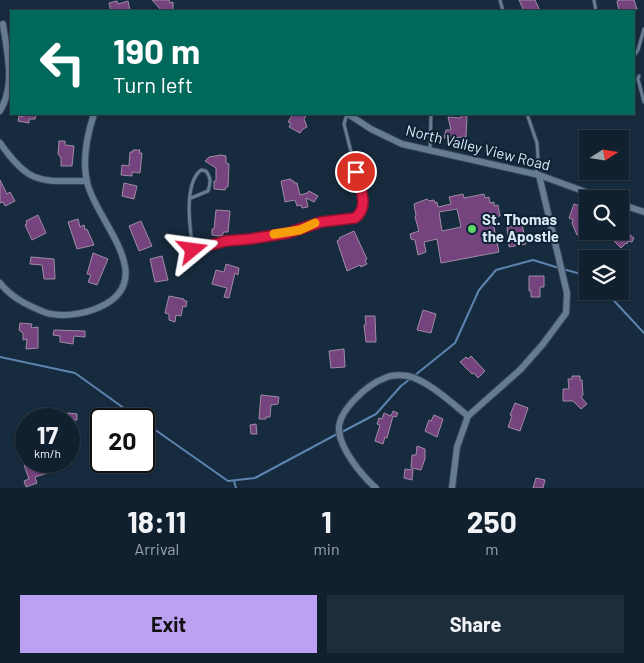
<!DOCTYPE html>
<html lang="en">
<head>
<meta charset="utf-8">
<style>
  :root { --surface:#11202e; --page:#1e2d3a; --text:#f1f3f6; --muted:#9ca3aa; --line:#303e4a; --accent:#bca0f2 }
  body { margin:0; font-family:Barlow,sans-serif; background:var(--page); color:var(--text); height:100vh; display:flex; flex-direction:column; font-size:19px; white-space:nowrap }
  * { box-sizing:border-box; margin:0 }
  p { font-size:16px; color:var(--muted) }
  .icon { flex:none; width:28px; height:28px; fill:none; stroke:currentColor; stroke-width:2; stroke-linecap:round; stroke-linejoin:round }
  .map { position:relative; height:488px; overflow:hidden }
  .drawer { display:flex; flex-direction:column; background:var(--surface); flex:1 }
  .drawer>* { flex:none }
  .guide { position:absolute; left:10px; top:10px; width:625px; height:105px; border-radius:0px; box-shadow:0 1px 4px #0004,0 0 0 1px var(--line); background:#00695c; color:#fff; overflow:hidden }
  .needle { width:32px; rotate:78deg }
  .fabs { position:absolute; left:579px; top:130px; display:grid; gap:10px }
  .fabs a { display:grid; place-items:center; width:50px; height:50px; border-radius:0px; background:var(--surface); box-shadow:0 1px 4px #0004,0 0 0 1px var(--line); font-size:25px }
  .speed { position:absolute; left:15px; top:408px; display:flex; gap:10px; font-size:25px; font-weight:700; text-align:center }
  .speed>* { display:grid; place-content:center; width:65px; height:65px; border-radius:50%; background:var(--surface); box-shadow:0 1px 4px #0004,0 0 0 1px var(--line); line-height:1 }
  .speed small { font-size:12px; font-weight:400 }
  .speed .limit { border:2px solid #111; border-radius:8px; background:#fff; color:#111 }
  .pin { position:absolute; display:grid; place-items:center; width:42px; height:42px; color:#fff; margin:-21px; border:2px solid #fff; border-radius:50%; box-shadow:0 1px 5px #0007 }
  .me { position:absolute; width:55px; margin:-28px; rotate:74deg; stroke-linejoin:round; filter:drop-shadow(0 0 4px #0008) }
  .turn { display:flex; align-items:center; gap:18px; height:105px; padding:0 20px; font-size:22px }
  .turn .icon { width:65px; height:65px; stroke-width:2.5 }
  .turn b { display:block; font-size:35px; line-height:42px }
  .eta { display:flex; justify-content:space-evenly; align-items:center; height:85px; text-align:center }
  .eta b { font-size:30px; font-weight:700; line-height:35px }
  .button { display:flex; gap:10px; margin-top:auto; padding:10px 20px }
  .button a { flex:1; height:58px; border-radius:0px; background:var(--accent); color:#111; font-size:20px; font-weight:700; line-height:58px; text-align:center }
  .button a+a { background:var(--page); color:var(--text) }
  .map>svg:first-child { display:block }
</style>
</head>
<body>
<div class="map">
<svg width="644" height="488" viewBox="0 0 644 488">
  <rect width="100%" height="100%" fill="#172b3e"/>
  <g fill="none" stroke-linecap="round" stroke-linejoin="round">
    <g stroke="#5d84af" stroke-width="2">
      <polyline points="563,269 588,276"/>
      <polyline points="605,291 644,333"/>
      <polyline points="0,357 75,373 139,419"/>
      <polyline points="414,376 455,343 479,290 496,270 533,260 559,268"/>
      <polyline points="144,422 228,481 255,478 337,434"/>
      <polyline points="342,432 376,414 401,386 410,379"/>
      <polyline points="234,481 236,488"/>
    </g>
  </g>
  <g fill="#75447f" stroke="#a08ba4" fill-rule="evenodd">
    <polygon points="152,0 169,0 170,3 173,2 173,11 162,11"/>
    <polygon points="519,0 535,0 540,11 524,11"/>
    <polygon points="620,0 634,0 637,9 619,11 617,1"/>
    <polygon points="117,1 118,4 128,1 130,11 111,11 109,3"/>
    <polygon points="23,114 36,114 35,119 29,119 29,123 18,121 19,116 23,117"/>
    <polygon points="293,114 307,114 304,119 307,127 303,129 300,133 289,127 291,123 288,122"/>
    <polygon points="461,115 467,116 466,137 444,138 446,130 451,130 448,117 461,118"/>
    <polygon points="59,141 65,141 65,145 74,146 72,166 61,166 61,158 58,154"/>
    <polygon points="133,150 140,150 139,153 142,153 140,173 132,172 132,176 121,175 122,165 129,166 130,152 133,152"/>
    <polygon points="221,155 226,156 226,163 229,164 228,187 226,187 225,190 214,189 214,181 216,181 216,168 205,161 209,157"/>
    <polygon points="291,179 291,181 294,181 294,183 297,183 300,195 307,193 309,191 318,196 314,202 306,198 308,207 302,208 301,205 297,206 295,200 285,202 281,181"/>
    <polygon points="0,180 7,194 10,192 15,201 5,206 3,202 0,203"/>
    <polygon points="124,183 137,186 134,199 122,196"/>
    <path d="M 463,194 L 464,198 L 484,194 L 485,198 L 489,197 L 490,203 L 494,202 L 494,206 L 498,205 L 500,216 L 496,217 L 497,221 L 493,222 L 499,252 L 441,263 L 437,239 L 424,242 L 426,252 L 418,255 L 415,240 L 411,239 L 410,234 L 419,231 L 415,217 L 416,216 L 414,204 L 427,199 L 429,201 L 434,200 L 435,203 L 437,202 L 438,207 L 451,204 L 449,197 ZM 457,209 L 461,227 L 442,231 L 439,212 Z"/>
    <polygon points="574,204 580,206 578,212 584,210 588,220 588,231 589,231 587,236 580,234 577,235 572,223 573,220 569,218"/>
    <polygon points="216,210 230,211 228,232 223,232 223,235 220,236 212,235 212,229 214,229"/>
    <polygon points="38,215 46,233 32,240 25,225 27,224 26,221"/>
    <polygon points="78,219 80,227 84,225 85,230 87,229 94,245 77,249 68,222"/>
    <polygon points="141,221 152,246 139,251 129,226"/>
    <polygon points="623,223 631,236 634,238 632,242 628,241 627,244 626,243 621,248 612,239 620,231 620,226"/>
    <polygon points="522,224 526,244 509,247 507,227"/>
    <polygon points="354,231 367,259 365,260 367,264 361,267 360,265 347,271 337,241 340,239 339,238"/>
    <polygon points="601,231 608,232 607,239 600,238"/>
    <polygon points="93,253 108,259 97,285 88,282 91,275 87,274"/>
    <polygon points="162,256 168,280 155,282 150,259"/>
    <polygon points="31,257 54,259 55,279 44,279 42,265 30,264"/>
    <polygon points="226,264 239,268 238,275 235,273 229,298 224,297 227,288 212,284 216,270 224,272"/>
    <polygon points="529,276 544,276 544,287 540,287 540,297 531,297 531,291 529,291"/>
    <polygon points="169,296 184,299 184,301 187,301 186,307 183,306 181,316 176,315 175,322 169,320 169,314 165,313"/>
    <polygon points="423,310 436,314 431,333 417,330"/>
    <polygon points="365,316 375,316 376,342 366,342 364,325 366,325"/>
    <polygon points="20,323 32,324 31,328 38,327 38,348 26,349 27,339 23,340 23,333 19,330"/>
    <polygon points="54,330 85,331 85,337 74,336 73,344 60,342 60,336 53,335"/>
    <polygon points="344,349 345,367 331,368 329,351"/>
    <polygon points="471,356 485,371 478,378 474,373 472,374 460,362 466,357 468,359"/>
    <polygon points="572,376 580,376 580,380 582,380 583,395 581,397 587,404 581,409 573,401 563,401 563,389 569,389 568,379 572,379"/>
    <polygon points="261,395 279,397 278,404 271,405 270,417 266,417 266,419 259,419"/>
    <polygon points="515,403 528,408 520,431 508,427 512,416 510,415"/>
    <polygon points="393,411 398,413 396,417 393,416 387,438 385,437 383,444 375,441 380,425 377,424 379,418 382,419 384,413 391,416"/>
    <polygon points="68,413 77,414 77,420 69,420"/>
    <polygon points="434,415 443,419 437,437 425,431 429,420 431,421"/>
    <polygon points="256,424 257,434 251,434 250,425"/>
    <polygon points="417,446 425,449 425,459 421,470 411,468 412,455 416,455"/>
    <polygon points="35,461 48,461 51,472 35,477 37,483 26,487 24,481 29,479 24,465"/>
    <polygon points="405,469 413,470 412,480 404,478"/>
    <polygon points="536,478 545,480 543,488 533,488"/>
  </g>
  <g fill="none" stroke-linecap="round" stroke-linejoin="round">
    <defs>
      <g id="service">
        <polyline points="500,0 503,11"/>
        <polyline points="594,0 596,11"/>
        <polyline points="634,56 638,50 644,29"/>
        <polyline points="639,76 638,79 644,102"/>
        <polyline points="527,114 537,143 538,158 536,173"/>
        <polyline points="430,150 431,114"/>
        <path d="M 191,198 L 208,191 C 211,182 211,178 206,171 L 201,170 C 183,184 190,230 193,250 L 226,241 L 250,239 L 288,233 L 321,222 L 355,218 L 362,211 L 364,203 L 344,124 L 347,114"/>
      </g>
      <g id="minor">
        <path d="M 0,111 C 16,84 7,53 3,24"/>
        <polyline points="348,114 371,129 402,144 539,175 605,199"/>
        <path d="M 0,143 C 30,185 39,181 87,181"/>
        <polyline points="620,204 644,212"/>
        <path d="M 0,283 C 12,298 27,305 44,312 C 60,318 85,314 100,307 C 161,279 95,220 87,182 C 82,159 87,135 94,114"/>
        <path d="M 376,488 C 362,476 341,450 339,431 C 337,411 368,384 385,378 C 391,375 401,375 408,376 C 427,380 453,404 468,416"/>
        <polyline points="452,488 457,447 468,416 520,370 543,344 566,313 567,293 539,175"/>
      </g>
    </defs>
    <use href="#service" stroke="#364657" stroke-width="4.5"/>
    <use href="#minor" stroke="#364657" stroke-width="8"/>
    <use href="#service" stroke="#657c93" stroke-width="3"/>
    <use href="#minor" stroke="#657c93" stroke-width="6"/>
  </g>
  <g fill="none" stroke-linecap="round" stroke-linejoin="round">
    <defs>
      <path id="route" d="M 193,250 L 226,241 L 250,239 L 288,233 L 321,222 L 355,218 C 370,207 360,188 356,172"/>
    </defs>
    <use href="#route" stroke="#92132f" stroke-width="12"/>
    <use href="#route" stroke="#e11d48" stroke-width="9"/>
    <polyline stroke="#f59e0b" stroke-width="9" points="274,234 300,230 315,223"/>
  </g>
  <circle fill="#60d56a" stroke="#0d2134" stroke-width="2" cx="472" cy="229" r="5"/>
  <g text-anchor="middle" stroke-width="4" stroke-linejoin="round" paint-order="stroke">
    <g font-size="15" fill="#dce9f6" stroke="#0d2134">
      <text transform="translate(478 148) rotate(14)" y="5">North Valley View Road</text>
    </g>
    <g font-size="15" font-weight="bold" fill="#dce9f6" stroke="#0d2134" text-anchor="start">
      <text x="482" y="225">St. Thomas<tspan x="482" dy="17">the Apostle</tspan></text>
    </g>
  </g>
</svg>
<div class="fabs">
<a><svg class="needle" viewBox="-14 -14 28 28"><path d="M0-13l5 13h-10z" fill="#e53935"/><path d="M0 13l5-13h-10z" fill="#9ca3aa"/></svg></a>
<a><svg class="icon" aria-label="search" viewBox="0 0 24 24"><circle cx="10" cy="10" r="6"/><path d="M15 15l6 6"/></svg></a>
<a><svg class="icon" aria-label="layers" viewBox="0 0 24 24"><path d="M12 4l9 5-9 5-9-5zM3 14l9 5 9-5"/></svg></a>
</div>
<div class="speed"><div>17<small>km/h</small></div><div class="limit">20</div></div>
<div class="pin" style="left:356px;top:172px;background:#d93025"><svg class="icon" aria-label="arrive" viewBox="0 0 24 24"><path d="M6 21V4h12l-3 4 3 4H6"/></svg></div>
<svg class="me" style="left:193px;top:250px" viewBox="-20 -20 40 40"><path d="M0-17L14 15 0 8-14 15z" fill="#e11d48" stroke="#fff" stroke-width="4"/></svg>
<div class="guide">
<div class="turn"><svg class="icon" aria-label="left" viewBox="0 0 24 24"><path d="M17 20v-9H6M10 6l-5 5 5 5"/></svg><div><b>190 m</b>Turn left</div></div>
</div>
</div>
<section class="drawer">
<div class="eta">
<div><b>18:11</b><p>Arrival</p></div>
<div><b>1</b><p>min</p></div>
<div><b>250</b><p>m</p></div>
</div>
<div class="button"><a>Exit</a><a>Share</a></div>
</section>
</body>
</html>
